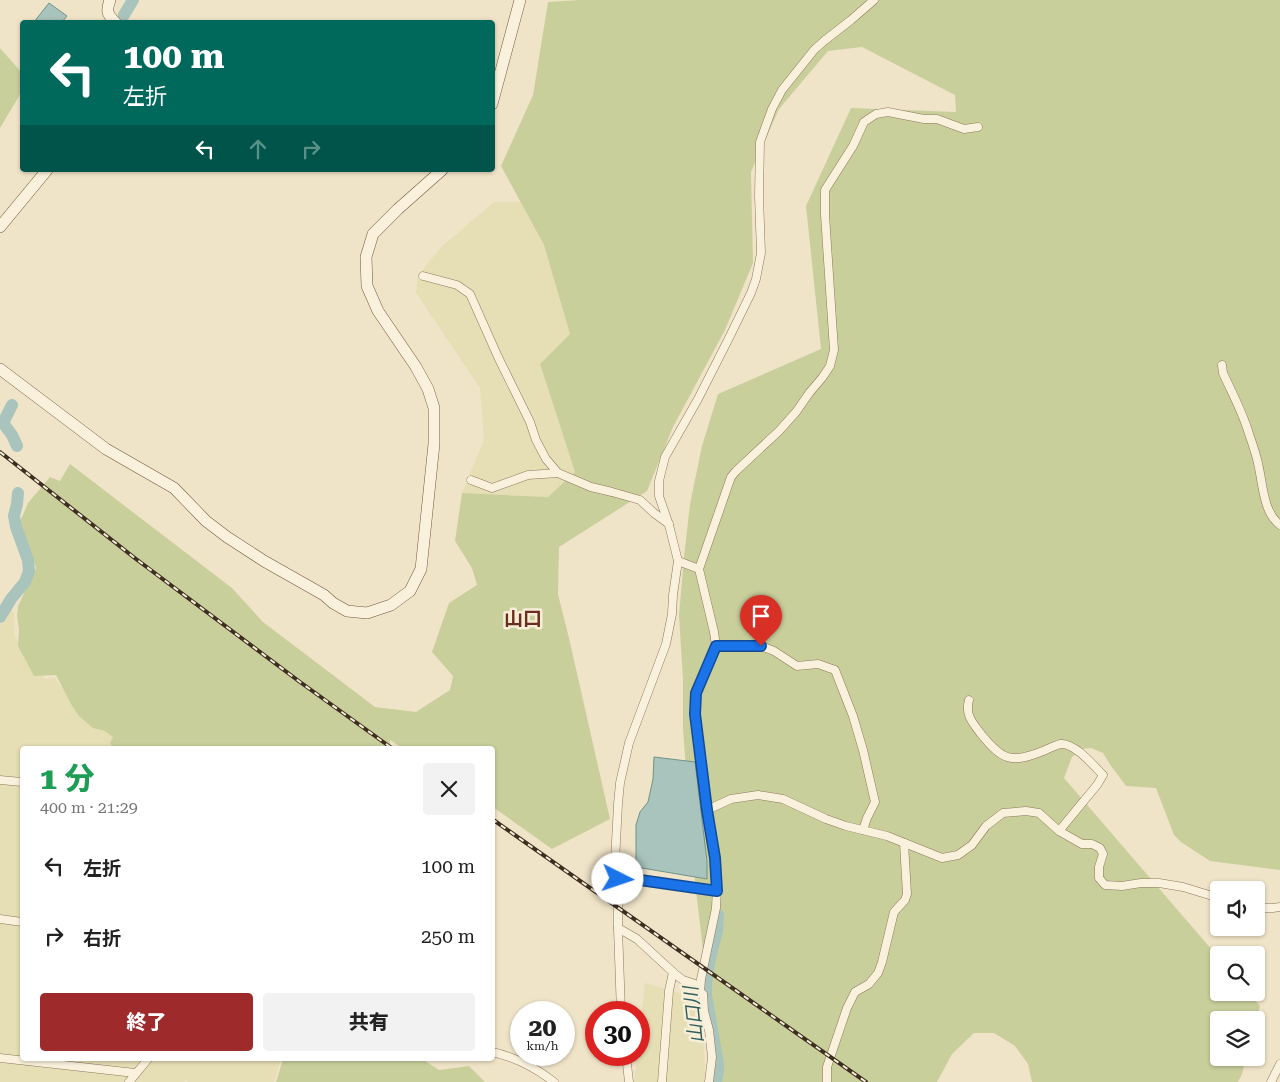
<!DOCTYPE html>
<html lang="ja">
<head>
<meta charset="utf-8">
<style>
  :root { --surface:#fff; --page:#f2f2f2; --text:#222; --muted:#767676; --accent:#9e2a2b }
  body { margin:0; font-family:"Roboto Serif","Noto Sans JP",serif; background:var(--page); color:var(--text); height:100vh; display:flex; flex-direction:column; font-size:19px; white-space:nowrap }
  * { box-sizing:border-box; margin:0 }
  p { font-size:16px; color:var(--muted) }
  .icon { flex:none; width:28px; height:28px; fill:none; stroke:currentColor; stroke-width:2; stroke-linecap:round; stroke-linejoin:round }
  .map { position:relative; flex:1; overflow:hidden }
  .sheet { position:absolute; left:20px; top:746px; width:475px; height:315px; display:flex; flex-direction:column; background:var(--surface); border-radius:5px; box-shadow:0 1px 4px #0004 }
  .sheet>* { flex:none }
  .banner { position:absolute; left:20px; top:20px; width:475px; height:152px; border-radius:5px; box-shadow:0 1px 4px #0004; background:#00695c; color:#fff; overflow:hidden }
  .tools { position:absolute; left:1210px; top:881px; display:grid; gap:10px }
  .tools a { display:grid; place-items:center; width:55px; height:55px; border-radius:5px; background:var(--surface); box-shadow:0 1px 4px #0004; font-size:25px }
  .speed { position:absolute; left:510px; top:1001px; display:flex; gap:10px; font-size:25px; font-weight:700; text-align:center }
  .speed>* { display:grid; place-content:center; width:65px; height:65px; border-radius:50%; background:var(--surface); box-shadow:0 1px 4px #0004; line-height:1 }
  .speed small { font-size:12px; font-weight:400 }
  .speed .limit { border:8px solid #d22; background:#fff; color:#111 }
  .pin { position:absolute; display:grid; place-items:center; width:42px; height:42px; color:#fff; margin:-51px -21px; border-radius:50% 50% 50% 0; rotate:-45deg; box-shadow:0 0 5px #0007 }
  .pin .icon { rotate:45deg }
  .me { position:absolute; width:55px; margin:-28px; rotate:94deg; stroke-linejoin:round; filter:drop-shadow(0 0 4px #0008) }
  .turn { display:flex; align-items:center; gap:18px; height:105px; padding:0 20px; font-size:22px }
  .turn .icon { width:65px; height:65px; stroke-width:2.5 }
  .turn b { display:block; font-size:35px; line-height:42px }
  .lanes { display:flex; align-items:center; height:48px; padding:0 20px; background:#0003; justify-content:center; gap:25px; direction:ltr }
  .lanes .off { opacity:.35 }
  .round { display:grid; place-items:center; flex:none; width:52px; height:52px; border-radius:5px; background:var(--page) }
  .headline { display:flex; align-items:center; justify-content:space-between; height:85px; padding:0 20px }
  h1 { font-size:30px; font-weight:800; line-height:38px; color:#1e9e55 }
  .cta { display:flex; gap:10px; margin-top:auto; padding:10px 20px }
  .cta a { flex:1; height:58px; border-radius:5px; background:var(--accent); color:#fff; font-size:20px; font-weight:800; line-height:58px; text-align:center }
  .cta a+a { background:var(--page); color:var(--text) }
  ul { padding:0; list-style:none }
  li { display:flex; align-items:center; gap:15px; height:70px; padding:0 20px }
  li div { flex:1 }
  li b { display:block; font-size:19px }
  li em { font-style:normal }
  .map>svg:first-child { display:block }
</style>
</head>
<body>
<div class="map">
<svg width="1280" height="1082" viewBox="0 0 1280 1082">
  <rect width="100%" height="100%" fill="#f0e4c8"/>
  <g fill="#e6deb5">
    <polygon points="494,202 521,202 544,245 570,334 540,364 575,472 548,497 462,493 484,440 480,388 416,293 418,276 440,248"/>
    <polygon points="11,607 14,614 15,637 45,679 55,678 78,711 106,729 115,738 115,749 22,749 22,1059 281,1059 274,1082 188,1082 186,1080 184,1082 136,1082 129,1077 125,1082 0,1082 0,626"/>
    <polygon points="645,983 703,1000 705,1082 634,1082 637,1055 639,1055 639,1040"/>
  </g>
  <g fill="#c9cf9b">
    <polygon points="579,0 1280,0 1280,870 1210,861 1181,842 1174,835 1156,788 1126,786 1111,766 1103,753 1091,748 1083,749 1072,757 1064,778 1219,958 1219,992 1248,993 1260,1006 1256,1020 1219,1020 1219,1058 1246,1058 1242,1074 1238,1082 1032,1082 1028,1064 1015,1046 994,1033 974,1033 952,1054 937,1082 722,1082 705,967 694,873 683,729 683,680 679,615 684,557 690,504 702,446 718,394 821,349 806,206 851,108 956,112 955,95 862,47 828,51 779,109 751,172 753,263 725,330 673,427 647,491 559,547 558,594 569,638 610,819 552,849 493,807 492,749 404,749 390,740 390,749 114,749 110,743 113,737 105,731 93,728 79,716 71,704 56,675 34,676 18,646 19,629 17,616 18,606 36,568 31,551 21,530 21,519 28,503 50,477 60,481 70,464 232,588 263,622 375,707 416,712 450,690 453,676 432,652 449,603 477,585 472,568 455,541 462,493 548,497 575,472 540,364 570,334 544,245 501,166 533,95 548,2"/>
    <polygon points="0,48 22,73 22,91 0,128"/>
    <polygon points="283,1059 422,1059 439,1070 469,1066 485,1082 276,1082"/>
  </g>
  <g fill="#a9c4bc" stroke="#6f938a">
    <polygon points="49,3 67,16 62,22 34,22"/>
    <polygon points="654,757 695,762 707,861 707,879 636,867 636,825 640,812 648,802 653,779"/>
  </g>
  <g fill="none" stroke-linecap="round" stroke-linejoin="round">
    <g stroke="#a9c4bc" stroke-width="12">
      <polyline points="124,15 133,0"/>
      <polyline points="12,405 3,423 12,435 17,446"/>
      <polyline points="0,617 11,599 25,582 29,571 28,560 16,527 14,516 17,504 18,493"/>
      <polyline points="716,1082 718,1071 718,1064 706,995 706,982 710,958 717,931 718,915"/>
    </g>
    <defs>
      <g id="street">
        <polyline points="423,276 457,285 470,294 498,357 530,422 536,440 546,459 558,473 591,487 612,492 640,500 654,513 669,524"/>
        <path d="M 1222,365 L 1223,373 C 1232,393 1243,413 1249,434 C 1253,445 1257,457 1259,468 C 1263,487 1264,513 1280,525"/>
        <polyline points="471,480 492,488 528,475 558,473"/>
        <polyline points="678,561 699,569"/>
        <polyline points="716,646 761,646 774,651 797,666 818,664 835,670 853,716 863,750 875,802 867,818 863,830"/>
        <path d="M 969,700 C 965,715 972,722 981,734 C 1002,760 1011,764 1043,751 C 1048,749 1055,745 1061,744 C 1075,743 1094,766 1103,775 L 1097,785 L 1059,831"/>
        <polyline points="0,780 22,782"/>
        <polyline points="707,810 731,799 758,795 783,799 826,819 846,826 887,836 942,858 958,855 972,845 986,826 1003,813 1026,811 1039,813 1059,831 1082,844 1092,844 1100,848 1103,854 1099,867 1099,878 1105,885 1122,886 1141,883 1159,883 1183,887 1219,898"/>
        <polyline points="618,879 626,878 717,891"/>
        <polyline points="1256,908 1273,908 1280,907"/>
        <polyline points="0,919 22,922"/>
        <polyline points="618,928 637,939 675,974 683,980 698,985 700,992 703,994 704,1011 709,1030 712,1057 709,1082"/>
        <polyline points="700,992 701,979 716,908 717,887 715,858 707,810 695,714 696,693 716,646 714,632 699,569 731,477 736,471 779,431 796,412 810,392 822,378 830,366 834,350 825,215 825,190 853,146 864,122 876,114 888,112 924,119 937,119 964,129 978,127"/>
        <polyline points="621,1012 618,928 618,879 615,872 615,861 618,804 620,783 629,743 666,644 672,614 673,595 678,561 669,525 659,496 659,481 665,457 698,399 728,340 751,293 756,279 761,253 759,196 760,142 772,109 782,90 814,50 824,41 851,20 874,0"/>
        <path d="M 492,1052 C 515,1057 536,1068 554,1082"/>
        <polyline points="626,1055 629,1082"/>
        <polyline points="0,1058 135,1073"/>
        <polyline points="129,1082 148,1059"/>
        <polyline points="662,1082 669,991 673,972"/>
        <polyline points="827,1082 827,1067 847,1008 855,992 869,984 878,973 882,962 894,912 905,900 907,894 904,843"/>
        <polyline points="1271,1082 1280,1064"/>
      </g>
      <g id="secondary">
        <path d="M 110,0 C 106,11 107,14 115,22"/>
        <polyline points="492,104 520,0"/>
        <polyline points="0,227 47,170"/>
        <polyline points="0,369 106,449 174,488 206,521 227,537 264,561 324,595 333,603 347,611 367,613 391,605 410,591 421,569 434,444 434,408 428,389 416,367 378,311 367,286 366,257 373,234 398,209 442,170"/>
      </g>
    </defs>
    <use href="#street" stroke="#8d765c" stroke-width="9"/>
    <use href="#secondary" stroke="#6f573f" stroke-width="12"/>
    <use href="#street" stroke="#faf1dc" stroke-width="8"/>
    <use href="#secondary" stroke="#faf1dc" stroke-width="11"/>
    <defs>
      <g id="rail">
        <polyline points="0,452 136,559 300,682 393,749"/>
        <polyline points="492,819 866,1082"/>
      </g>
    </defs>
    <use href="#rail" stroke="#3d2e20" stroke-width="4"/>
    <use href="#rail" stroke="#f7eed8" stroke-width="2" stroke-dasharray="5.5" stroke-linecap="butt"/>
  </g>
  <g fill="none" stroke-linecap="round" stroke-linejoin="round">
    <defs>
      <polyline id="route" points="618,879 626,878 717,891 715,858 707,810 695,714 696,693 716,646 761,646"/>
    </defs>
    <use href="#route" stroke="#114b97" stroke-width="12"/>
    <use href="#route" stroke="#1a73e8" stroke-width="9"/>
  </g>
  <g text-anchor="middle" stroke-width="5" stroke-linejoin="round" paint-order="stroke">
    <g font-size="19" font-weight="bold" fill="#6b2e1e" stroke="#f7eed8">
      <text x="523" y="625">山口</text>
    </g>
    <g font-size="19" font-style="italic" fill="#2f5d5a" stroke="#f7eed8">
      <text transform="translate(693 1015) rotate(-96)" y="7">山口川</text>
    </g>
  </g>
</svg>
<div class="tools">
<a><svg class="icon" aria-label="sound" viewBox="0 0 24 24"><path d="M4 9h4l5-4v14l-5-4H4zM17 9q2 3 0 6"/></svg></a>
<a><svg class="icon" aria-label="search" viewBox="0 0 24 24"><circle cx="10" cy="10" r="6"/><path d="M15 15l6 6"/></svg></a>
<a><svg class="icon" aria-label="layers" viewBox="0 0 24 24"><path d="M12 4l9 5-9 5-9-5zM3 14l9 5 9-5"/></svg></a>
</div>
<div class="speed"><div>20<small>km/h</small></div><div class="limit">30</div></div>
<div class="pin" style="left:761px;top:646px;background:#d93025"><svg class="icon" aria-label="arrive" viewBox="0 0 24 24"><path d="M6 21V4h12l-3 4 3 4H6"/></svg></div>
<svg class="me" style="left:618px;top:879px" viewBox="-20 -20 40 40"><circle r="19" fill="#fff"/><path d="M0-13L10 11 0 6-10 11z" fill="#1a73e8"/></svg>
<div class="banner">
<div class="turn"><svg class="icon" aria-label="left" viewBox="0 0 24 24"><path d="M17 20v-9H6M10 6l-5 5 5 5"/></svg><div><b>100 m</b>左折</div></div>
<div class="lanes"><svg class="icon" aria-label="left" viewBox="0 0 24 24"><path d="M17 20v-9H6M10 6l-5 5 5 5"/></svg><svg class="icon off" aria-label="ahead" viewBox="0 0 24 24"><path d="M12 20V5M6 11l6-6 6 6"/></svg><svg class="icon off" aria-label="right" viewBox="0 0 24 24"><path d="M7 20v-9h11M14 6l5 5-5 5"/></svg></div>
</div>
<section class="sheet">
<div class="headline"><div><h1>1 分</h1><p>400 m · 21:29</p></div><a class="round"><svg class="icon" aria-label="close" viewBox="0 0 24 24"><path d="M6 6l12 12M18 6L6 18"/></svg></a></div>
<ul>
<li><svg class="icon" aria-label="left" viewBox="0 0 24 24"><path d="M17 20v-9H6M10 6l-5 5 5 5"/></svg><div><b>左折</b></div><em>100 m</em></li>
<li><svg class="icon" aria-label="right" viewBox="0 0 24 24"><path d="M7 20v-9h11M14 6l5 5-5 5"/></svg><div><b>右折</b></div><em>250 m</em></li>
</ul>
<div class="cta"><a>終了</a><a>共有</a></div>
</section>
</div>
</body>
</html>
